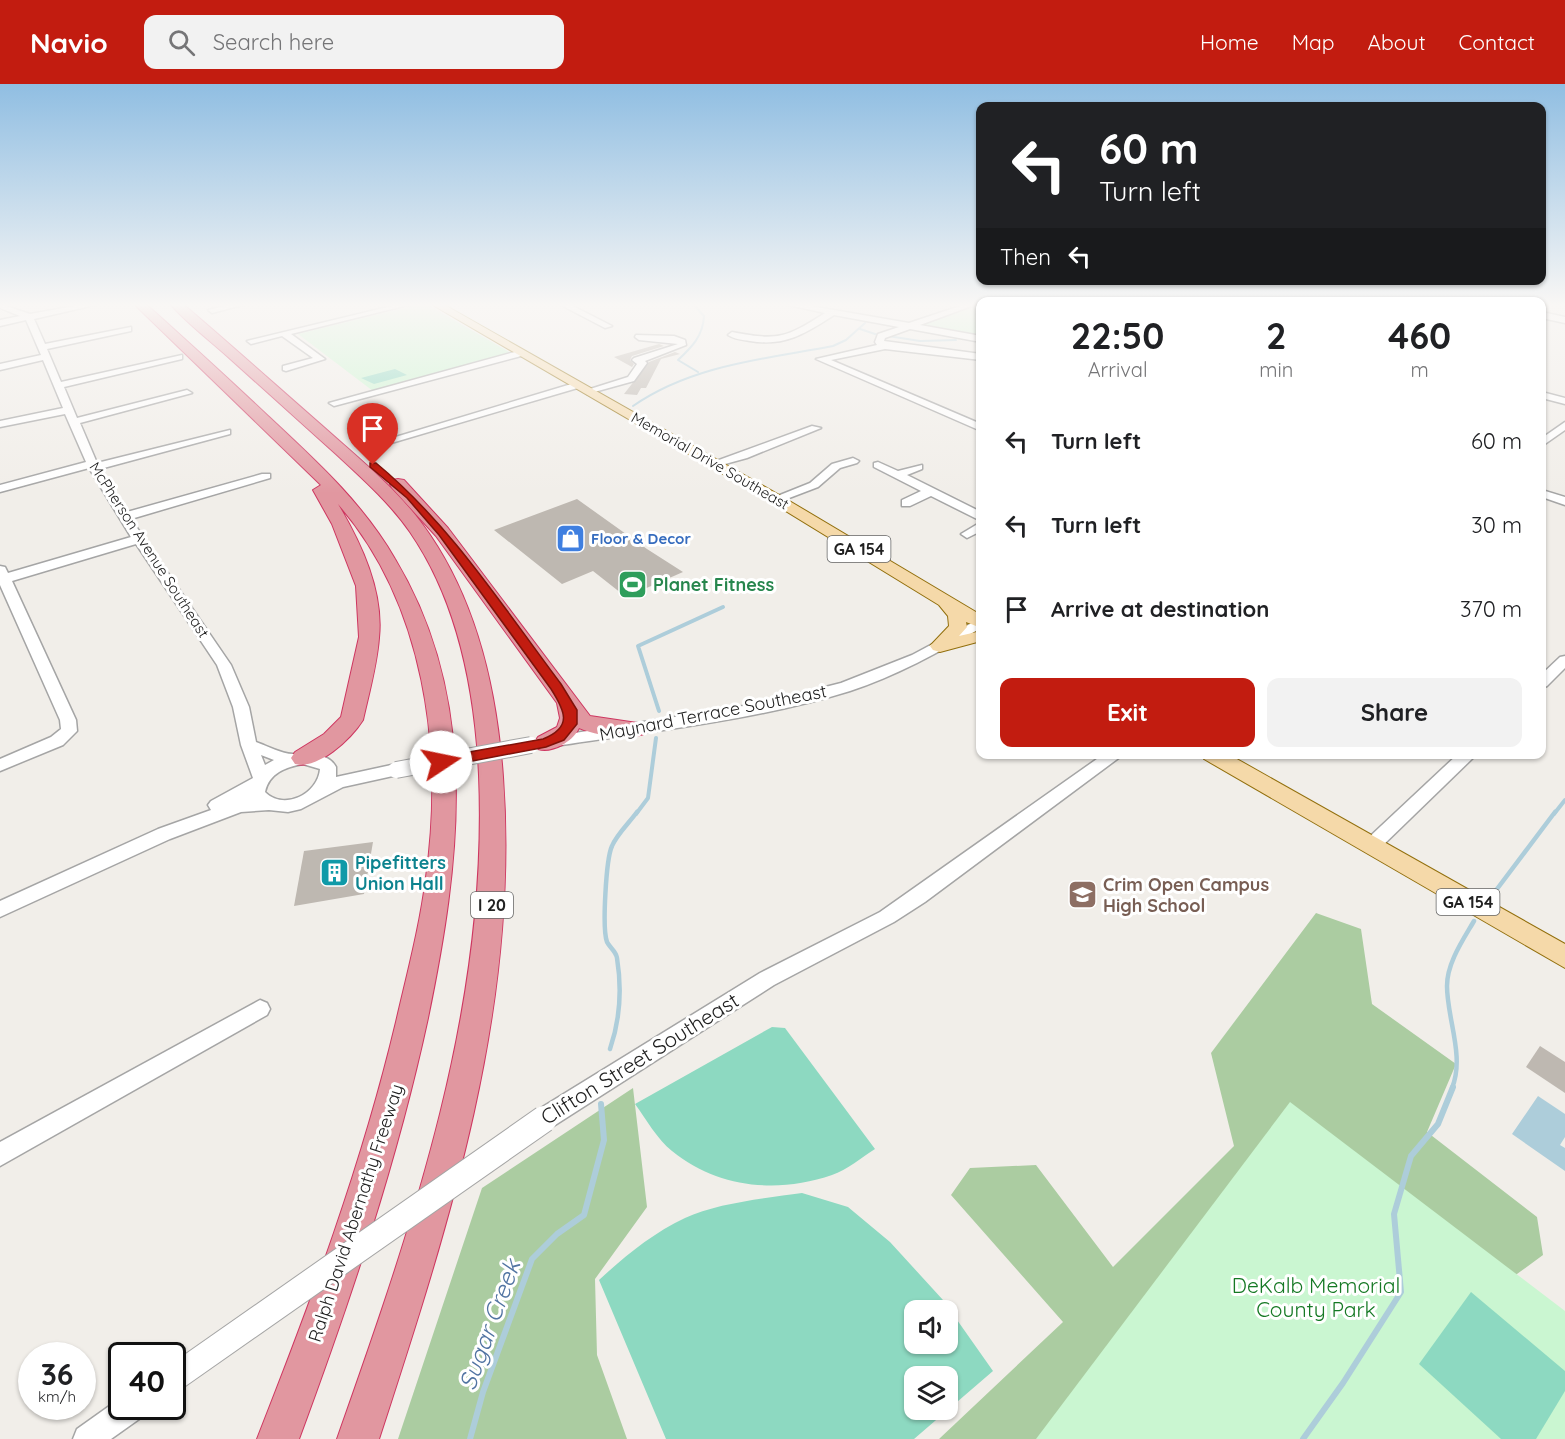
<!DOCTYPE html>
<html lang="en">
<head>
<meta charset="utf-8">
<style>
  :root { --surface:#fff; --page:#f2f2f2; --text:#202124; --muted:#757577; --accent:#c21c10 }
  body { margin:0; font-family:Quicksand,sans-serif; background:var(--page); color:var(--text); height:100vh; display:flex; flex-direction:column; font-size:22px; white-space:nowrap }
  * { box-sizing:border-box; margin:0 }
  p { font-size:20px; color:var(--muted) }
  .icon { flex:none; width:33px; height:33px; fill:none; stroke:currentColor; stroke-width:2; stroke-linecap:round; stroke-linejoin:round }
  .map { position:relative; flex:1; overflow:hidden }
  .drawer { position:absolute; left:976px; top:213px; width:570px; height:462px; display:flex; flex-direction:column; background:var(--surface); border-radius:12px; box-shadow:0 2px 4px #0004 }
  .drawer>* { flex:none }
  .top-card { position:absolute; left:976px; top:18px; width:570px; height:183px; border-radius:12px; box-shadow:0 2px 4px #0004; background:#202124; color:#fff; overflow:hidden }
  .buttons { position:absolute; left:904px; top:1216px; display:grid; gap:12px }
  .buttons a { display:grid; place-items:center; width:54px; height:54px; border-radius:12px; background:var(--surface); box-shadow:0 2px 4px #0004; font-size:30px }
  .speed { position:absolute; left:18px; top:1258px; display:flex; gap:12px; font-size:30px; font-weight:700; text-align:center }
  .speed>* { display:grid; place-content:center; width:78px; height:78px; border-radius:50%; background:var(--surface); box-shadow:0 2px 4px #0004; line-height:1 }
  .speed small { font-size:15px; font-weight:400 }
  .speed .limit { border:3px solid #111; border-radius:9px; background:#fff; color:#111 }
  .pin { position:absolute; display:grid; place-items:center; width:51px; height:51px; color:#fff; margin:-62px -26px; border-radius:50% 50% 50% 0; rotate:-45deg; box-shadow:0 0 6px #0007 }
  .pin .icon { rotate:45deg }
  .me { position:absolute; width:66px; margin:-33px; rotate:79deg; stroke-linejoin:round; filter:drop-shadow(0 0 4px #0008) }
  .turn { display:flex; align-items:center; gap:21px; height:126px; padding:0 24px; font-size:27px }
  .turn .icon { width:78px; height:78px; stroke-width:2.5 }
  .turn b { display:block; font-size:42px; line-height:51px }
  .then { display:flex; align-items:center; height:57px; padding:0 24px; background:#0003; gap:12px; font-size:22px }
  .eta { display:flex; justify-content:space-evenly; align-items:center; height:102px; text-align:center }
  .eta b { font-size:36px; font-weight:700; line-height:42px }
  .button { display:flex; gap:12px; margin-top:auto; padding:12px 24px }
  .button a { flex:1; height:69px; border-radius:12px; background:var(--accent); color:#fff; font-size:24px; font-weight:700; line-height:69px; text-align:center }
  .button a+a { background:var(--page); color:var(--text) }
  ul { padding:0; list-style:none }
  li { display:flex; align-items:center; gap:18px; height:84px; padding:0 24px }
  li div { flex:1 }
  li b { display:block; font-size:22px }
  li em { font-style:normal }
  header { display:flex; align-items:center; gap:36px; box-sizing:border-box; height:84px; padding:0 30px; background:var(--accent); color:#fff }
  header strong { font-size:28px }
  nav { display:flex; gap:33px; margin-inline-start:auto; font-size:21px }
  .search { width:420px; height:54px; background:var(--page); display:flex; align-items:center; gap:15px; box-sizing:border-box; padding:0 21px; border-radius:12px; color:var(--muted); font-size:22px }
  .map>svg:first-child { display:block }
</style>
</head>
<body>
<header>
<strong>Navio</strong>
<div class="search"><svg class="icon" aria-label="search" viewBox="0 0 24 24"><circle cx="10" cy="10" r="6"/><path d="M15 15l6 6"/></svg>Search here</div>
<nav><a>Home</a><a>Map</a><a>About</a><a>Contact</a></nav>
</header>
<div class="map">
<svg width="1565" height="1355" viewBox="0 0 1565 1355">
  <rect width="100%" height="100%" fill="#f1eee9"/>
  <g fill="#abcca1">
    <polygon points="1316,829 1361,845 1372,920 1456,980 1427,1048 1537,1133 1543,1171 1491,1209 1184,1355 939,1355 1063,1238 951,1111 970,1084 1036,1081 1113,1183 1234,1062 1211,969"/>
    <polygon points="633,1004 647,1123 595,1195 597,1271 627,1355 398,1355 482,1104"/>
  </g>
  <g fill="#caf6d1">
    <polygon points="421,220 426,220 511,269 373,307 298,250"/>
    <polygon points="981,220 981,253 921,242 921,239"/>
    <polygon points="1290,1018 1565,1227 1565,1355 1036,1355"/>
  </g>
  <g fill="#8dd9c1" fill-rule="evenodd">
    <polygon points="395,285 407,291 374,300 361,294"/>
    <path d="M 772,943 L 785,944 L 875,1065 C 862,1073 847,1086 832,1091 C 777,1110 718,1104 672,1067 C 657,1055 646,1035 635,1020 Z"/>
    <path d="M 802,1109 L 848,1123 L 890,1158 L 943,1216 L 993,1287 L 914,1355 L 666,1355 L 599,1196 C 625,1172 653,1149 685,1134 C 717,1119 767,1114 802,1109 ZM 915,1227 L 948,1227 L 948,1260 L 915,1260 ZM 915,1293 L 948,1293 L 948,1326 L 915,1326 Z"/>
    <polygon points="1471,1208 1565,1287 1565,1307 1536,1355 1501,1355 1419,1280"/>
  </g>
  <polygon fill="#adcdda" points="1538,1012 1565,1030 1565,1053 1560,1061 1565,1064 1565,1087 1512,1050"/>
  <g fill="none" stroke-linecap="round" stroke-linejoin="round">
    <g stroke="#adcdda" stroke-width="2">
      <path d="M 693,220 L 704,232 C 703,252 692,263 678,276 L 698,288"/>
      <polyline points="860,245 878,251"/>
      <polyline points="888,252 920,257 956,256"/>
      <path d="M 633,322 C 692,281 764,275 833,262 L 846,256 L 865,239"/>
    </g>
    <g stroke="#adcdda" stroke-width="4">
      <polyline points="659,627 638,562 723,523"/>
      <polyline points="636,730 648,714 656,654"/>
      <polyline points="1554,730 1565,716"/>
    </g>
    <g stroke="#adcdda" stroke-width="4.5">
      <polyline points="1494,809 1555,728"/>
      <path d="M 610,965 C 620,936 622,905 617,874 C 616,867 610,864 607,858 C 602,845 606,775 612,762 C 617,750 629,739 637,728"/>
      <path d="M 1452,1004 C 1465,972 1447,935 1447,902 C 1447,879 1463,856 1474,837"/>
    </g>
    <g stroke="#adcdda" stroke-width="6">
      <polyline points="470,1355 483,1308 532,1175 557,1150 584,1131 604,1056 601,1020"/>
      <polyline points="1303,1355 1343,1299 1401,1208 1394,1130 1411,1072 1438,1040 1453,1003"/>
    </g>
  </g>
  <g fill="#beb8b1">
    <polygon points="659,260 664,262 632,272 630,276 634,280 632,283 614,273"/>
    <polygon points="675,268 680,270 661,275 646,304 641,304 637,311 624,310 649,278"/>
    <polygon points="577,415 647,465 683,488 626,513 593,487 562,500 494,446"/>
    <polygon points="373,758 364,810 294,822 304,767"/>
    <polygon points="1540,962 1565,978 1565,1009 1526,983"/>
  </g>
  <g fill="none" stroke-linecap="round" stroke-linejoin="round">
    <defs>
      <g id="minor">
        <path d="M 0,220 L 30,230 L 85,220 L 99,220 L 34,235 L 45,260 L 131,243 L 131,247 L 47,265 L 61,298 L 182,271 L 182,275 L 64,303 L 77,334 L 187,306 L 192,309 L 80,339 L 97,379 L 230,346 L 230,350 L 100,385 L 127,428 L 262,390 L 270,390 L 270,394 L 131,435 L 231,581 L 249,623 L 256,658 C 267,662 282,670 293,670 C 308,671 327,667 336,683 L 336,693 L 396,680 L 402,682 L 404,686 L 402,690 L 343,703 L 301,725 L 288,728 L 269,726 L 241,728 L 170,755 L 0,833 L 0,817 L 158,745 L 211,726 L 208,721 L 211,717 L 253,694 L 241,661 L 233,623 L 217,581 L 136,460 L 12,497 L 76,636 L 77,647 L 63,661 L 0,687 L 0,675 L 51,653 L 61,645 L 60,636 L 0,501 L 0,482 L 5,483 L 8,489 L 131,453 L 89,384 L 0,408 L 0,401 L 86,378 L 65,330 L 0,343 L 0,337 L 63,324 L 43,276 L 0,286 L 0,280 L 41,271 L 26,236 L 0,242 L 0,236 L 20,232 L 0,224 ZM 261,671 L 274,676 L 265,681 ZM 303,680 L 320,685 C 318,710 284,727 265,708 C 269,689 286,683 303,680 Z"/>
        <polygon points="232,220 246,220 212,229 208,226"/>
        <polygon points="400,220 412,220 291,250 325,275 286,287 283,286 283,282 313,274 282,252 251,260 247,257"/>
        <polygon points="559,220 569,220 612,242 605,244"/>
        <path d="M 784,220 L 799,220 L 909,239 L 966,220 L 977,220 L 920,241 L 981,252 L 981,258 L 910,245 L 885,254 L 884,257 L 981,270 L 981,276 L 885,265 L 831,276 L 981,340 L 981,347 L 816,275 L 877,261 L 875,258 L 878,250 L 899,243 L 834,231 C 806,249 785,263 750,257 C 743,256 734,255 728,251 L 732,248 C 778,257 786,254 825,229 Z"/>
        <polygon points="1542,228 1565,233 1565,239 1542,234"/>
        <polygon points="636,251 674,252 685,256 686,261 645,277 647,279 634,297 587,310 587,306 628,293 637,280 632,276 634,274 678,260 639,256 635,253"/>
        <polygon points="522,266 527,269 525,271 334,322 329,319"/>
        <polygon points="578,298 583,301 581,303 388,360 379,358"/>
        <polygon points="1542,308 1565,314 1565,320 1542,314"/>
        <polygon points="1565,338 1565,346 1542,362 1542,354"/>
        <polygon points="812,342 821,344 747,374 714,383 708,380"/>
        <polygon points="853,374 859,377 857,379 840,384 818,403 776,419 770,415 810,399 832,380"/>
        <polygon points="878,378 898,387 922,381 922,385 907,391 981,428 981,437 931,412 910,422 902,422 902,416 921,407 874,383 874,379"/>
        <polygon points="1542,406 1565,413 1565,421 1542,413"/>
        <polygon points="981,438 981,447 967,454 961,450"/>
        <path d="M 981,534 L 981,544 C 939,568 896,592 850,607 C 753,637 650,647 550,663 L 542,658 L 550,653 L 762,619 L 841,599 L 912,571 Z"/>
        <polygon points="1565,572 1565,584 1547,602 1542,604 1542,590 1560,573"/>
        <polygon points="1104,670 1124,670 925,818 894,838 774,901 552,1043 544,1046 536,1043 533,1035 536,1027 760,889 880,828"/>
        <polygon points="1458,670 1477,670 1377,767 1365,767 1362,762 1365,757"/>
        <polygon points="260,916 267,919 270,925 267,931 0,1082 0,1058"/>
        <polygon points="122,1313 122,1323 146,1323 142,1333 111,1355 73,1355 77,1345"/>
      </g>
      <g id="major">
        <polygon points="431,220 443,220 781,412 981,531 981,544 966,538 967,543 959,552 981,547 981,557 940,568 933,566 930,562 949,542 948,532 939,521 771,418"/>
        <polygon points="1201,670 1228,670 1565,860 1565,884 1204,675"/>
      </g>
      <g id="highway">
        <path d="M 134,220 L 146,220 C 187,257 228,294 268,332 C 315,376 363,419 395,475 C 481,618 460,779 428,934 C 397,1078 350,1217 299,1355 L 257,1355 C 311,1218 362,1081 396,938 C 407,890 420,842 426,793 C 444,665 425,520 338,420 C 361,459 384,507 379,554 C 377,581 369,609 363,636 C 351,655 318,686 295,680 L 291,674 L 295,668 L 324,650 L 341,633 L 359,553 L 356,502 L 332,440 L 313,406 L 321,401 Z"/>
        <path d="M 170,220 L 183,220 C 231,261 279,304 327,346 C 364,379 403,410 430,451 C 478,522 497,608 503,693 C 520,922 449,1140 379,1355 L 337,1355 C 413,1140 489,922 479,691 C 475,608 459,519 410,448 C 390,419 362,394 336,370 C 299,337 263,304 227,272 C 208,255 187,239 170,220 Z"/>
        <path d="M 398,395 L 404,396 L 448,444 L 590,632 L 644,640 L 648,645 L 644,650 C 625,656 598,652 579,644 C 573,658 552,669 538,665 L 534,659 L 538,653 L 557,643 L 560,634 L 557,619 L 436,452 L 392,404 L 390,400 L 392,396 Z"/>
      </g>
    </defs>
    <use href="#minor" stroke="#a5a5a5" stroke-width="3"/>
    <use href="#major" stroke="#926f0c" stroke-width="2"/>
    <use href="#highway" stroke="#ce3660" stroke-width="2"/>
    <use href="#minor" fill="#fff" fill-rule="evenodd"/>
    <use href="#major" fill="#f5d9a9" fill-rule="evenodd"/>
    <use href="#highway" fill="#e197a0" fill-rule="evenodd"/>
    <defs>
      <polyline id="minor-bridge-far1" points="396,686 531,661"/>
      <polyline id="minor-bridge" points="177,1292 544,1035"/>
    </defs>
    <use href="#minor-bridge-far1" stroke="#a5a5a5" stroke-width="18" stroke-linecap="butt"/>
    <use href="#minor-bridge" stroke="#a5a5a5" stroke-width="28" stroke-linecap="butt"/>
    <use href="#minor-bridge-far1" stroke="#fff" stroke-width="16"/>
    <use href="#minor-bridge" stroke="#fff" stroke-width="26"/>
  </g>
  <linearGradient id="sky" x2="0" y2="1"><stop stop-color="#90bee2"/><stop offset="0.54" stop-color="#f9f7f5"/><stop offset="1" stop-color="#f9f7f5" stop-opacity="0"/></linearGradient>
  <rect width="1565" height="409" fill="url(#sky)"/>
  <path fill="#c21c10" stroke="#7e120a" stroke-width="1.5" d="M 370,379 L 376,379 C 451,441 503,523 561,600 L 577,626 L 577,640 L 564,656 L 546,663 L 441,683 L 436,681 L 434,678 L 441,673 L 543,655 C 573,643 565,627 551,605 L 439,451 L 407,414 L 370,383 Z"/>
  <defs>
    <symbol id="shop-square" viewBox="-11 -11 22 22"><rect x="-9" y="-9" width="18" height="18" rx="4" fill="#3f7fe0" stroke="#fff"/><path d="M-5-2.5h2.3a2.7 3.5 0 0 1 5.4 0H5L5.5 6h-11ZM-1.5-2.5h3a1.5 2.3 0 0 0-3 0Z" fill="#fff"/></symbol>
    <symbol id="stadium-square" viewBox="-11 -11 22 22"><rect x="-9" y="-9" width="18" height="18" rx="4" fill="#2e9e5b" stroke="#fff"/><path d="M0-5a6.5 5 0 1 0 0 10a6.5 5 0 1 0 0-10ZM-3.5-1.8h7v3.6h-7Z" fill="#fff"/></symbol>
    <symbol id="building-square" viewBox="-11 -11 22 22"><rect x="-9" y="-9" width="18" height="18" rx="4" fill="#0f9aa8" stroke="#fff"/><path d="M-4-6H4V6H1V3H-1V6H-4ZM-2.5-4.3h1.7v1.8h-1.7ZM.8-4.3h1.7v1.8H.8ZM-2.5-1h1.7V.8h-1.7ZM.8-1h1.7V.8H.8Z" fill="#fff"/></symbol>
    <symbol id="school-square" viewBox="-11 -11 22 22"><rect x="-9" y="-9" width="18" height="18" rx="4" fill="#8d6e63" stroke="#fff"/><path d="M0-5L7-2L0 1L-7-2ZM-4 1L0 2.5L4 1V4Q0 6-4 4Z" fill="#fff"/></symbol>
  </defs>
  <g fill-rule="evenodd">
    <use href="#shop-square" x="554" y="438" width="33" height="33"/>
    <use href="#stadium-square" x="616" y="484" width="33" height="33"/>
    <use href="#building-square" x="318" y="772" width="33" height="33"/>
    <use href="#school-square" x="1066" y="794" width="33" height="33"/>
  </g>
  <g text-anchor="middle" stroke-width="6" stroke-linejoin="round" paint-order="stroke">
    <g font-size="15" fill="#212121" stroke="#fff">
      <text transform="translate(710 377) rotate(30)" y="5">Memorial Drive Southeast</text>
      <text transform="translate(149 466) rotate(57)" y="5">McPherson Avenue Southeast</text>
    </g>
    <g font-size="15" font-weight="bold" fill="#366cbe" stroke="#fff" text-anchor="start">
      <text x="591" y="460">Floor &amp; Decor</text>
    </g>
    <g fill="#fff" stroke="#646464" stroke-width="1.5">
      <rect x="827.5" y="452" width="63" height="26" rx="4.5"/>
      <rect x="1436.5" y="805" width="63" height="26" rx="4.5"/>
      <rect x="471" y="808" width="42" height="26" rx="4.5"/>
    </g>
    <g font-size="16" font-weight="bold" fill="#212121">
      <text x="859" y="471">GA 154</text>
      <text x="1468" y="824">GA 154</text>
      <text x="492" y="827">I 20</text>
    </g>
    <g font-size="18" font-weight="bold" fill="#27864d" stroke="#fff" text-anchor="start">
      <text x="653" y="507">Planet Fitness</text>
    </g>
    <g font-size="18" fill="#212121" stroke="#fff">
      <text transform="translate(713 629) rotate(-11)" y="6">Maynard Terrace Southeast</text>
      <text transform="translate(356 1129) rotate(-72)" y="6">Ralph David Abernathy Freeway</text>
    </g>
    <g font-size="18" font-weight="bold" fill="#0d838f" stroke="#fff" text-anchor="start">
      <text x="355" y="785">Pipefitters<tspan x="355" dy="21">Union Hall</tspan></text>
    </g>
    <g font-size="18" font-weight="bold" fill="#785e54" stroke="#fff" text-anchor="start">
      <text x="1103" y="807">Crim Open Campus<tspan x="1103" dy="21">High School</tspan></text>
    </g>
    <g font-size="21" fill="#212121" stroke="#fff">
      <text transform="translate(640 975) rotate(-32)" y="7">Clifton Street Southeast</text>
    </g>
    <g font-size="21" fill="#157924" stroke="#fff">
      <text x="1316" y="1209">DeKalb Memorial<tspan x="1316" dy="24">County Park</tspan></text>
    </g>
    <g font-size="24" font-style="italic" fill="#5174a2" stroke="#fff">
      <text transform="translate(490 1241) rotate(-70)" y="8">Sugar Creek</text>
    </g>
  </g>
</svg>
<div class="buttons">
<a><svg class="icon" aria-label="sound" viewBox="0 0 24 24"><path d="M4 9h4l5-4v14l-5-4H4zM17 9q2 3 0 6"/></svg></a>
<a><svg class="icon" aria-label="layers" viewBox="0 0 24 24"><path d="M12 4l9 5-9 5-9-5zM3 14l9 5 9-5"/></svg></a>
</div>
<div class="speed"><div>36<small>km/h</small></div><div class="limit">40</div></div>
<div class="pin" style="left:373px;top:381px;background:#d93025"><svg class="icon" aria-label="arrive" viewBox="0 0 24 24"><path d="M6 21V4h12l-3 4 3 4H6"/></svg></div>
<svg class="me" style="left:441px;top:678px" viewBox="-20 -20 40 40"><circle r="19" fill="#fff"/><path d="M0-13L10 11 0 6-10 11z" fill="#c21c10"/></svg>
<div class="top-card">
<div class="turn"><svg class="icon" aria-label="left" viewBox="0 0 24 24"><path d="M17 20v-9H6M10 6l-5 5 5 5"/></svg><div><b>60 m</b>Turn left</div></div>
<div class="then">Then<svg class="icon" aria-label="left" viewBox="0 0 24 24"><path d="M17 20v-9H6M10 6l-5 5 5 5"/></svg></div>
</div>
<section class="drawer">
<div class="eta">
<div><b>22:50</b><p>Arrival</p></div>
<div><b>2</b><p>min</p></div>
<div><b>460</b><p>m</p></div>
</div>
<ul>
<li><svg class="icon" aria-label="left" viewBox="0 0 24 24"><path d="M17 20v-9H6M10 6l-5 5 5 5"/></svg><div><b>Turn left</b></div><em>60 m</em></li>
<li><svg class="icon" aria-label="left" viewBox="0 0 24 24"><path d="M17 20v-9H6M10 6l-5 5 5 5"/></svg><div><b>Turn left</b></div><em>30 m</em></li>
<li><svg class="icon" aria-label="arrive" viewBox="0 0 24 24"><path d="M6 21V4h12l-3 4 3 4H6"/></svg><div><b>Arrive at destination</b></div><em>370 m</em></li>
</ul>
<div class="button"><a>Exit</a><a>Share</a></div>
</section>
</div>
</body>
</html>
